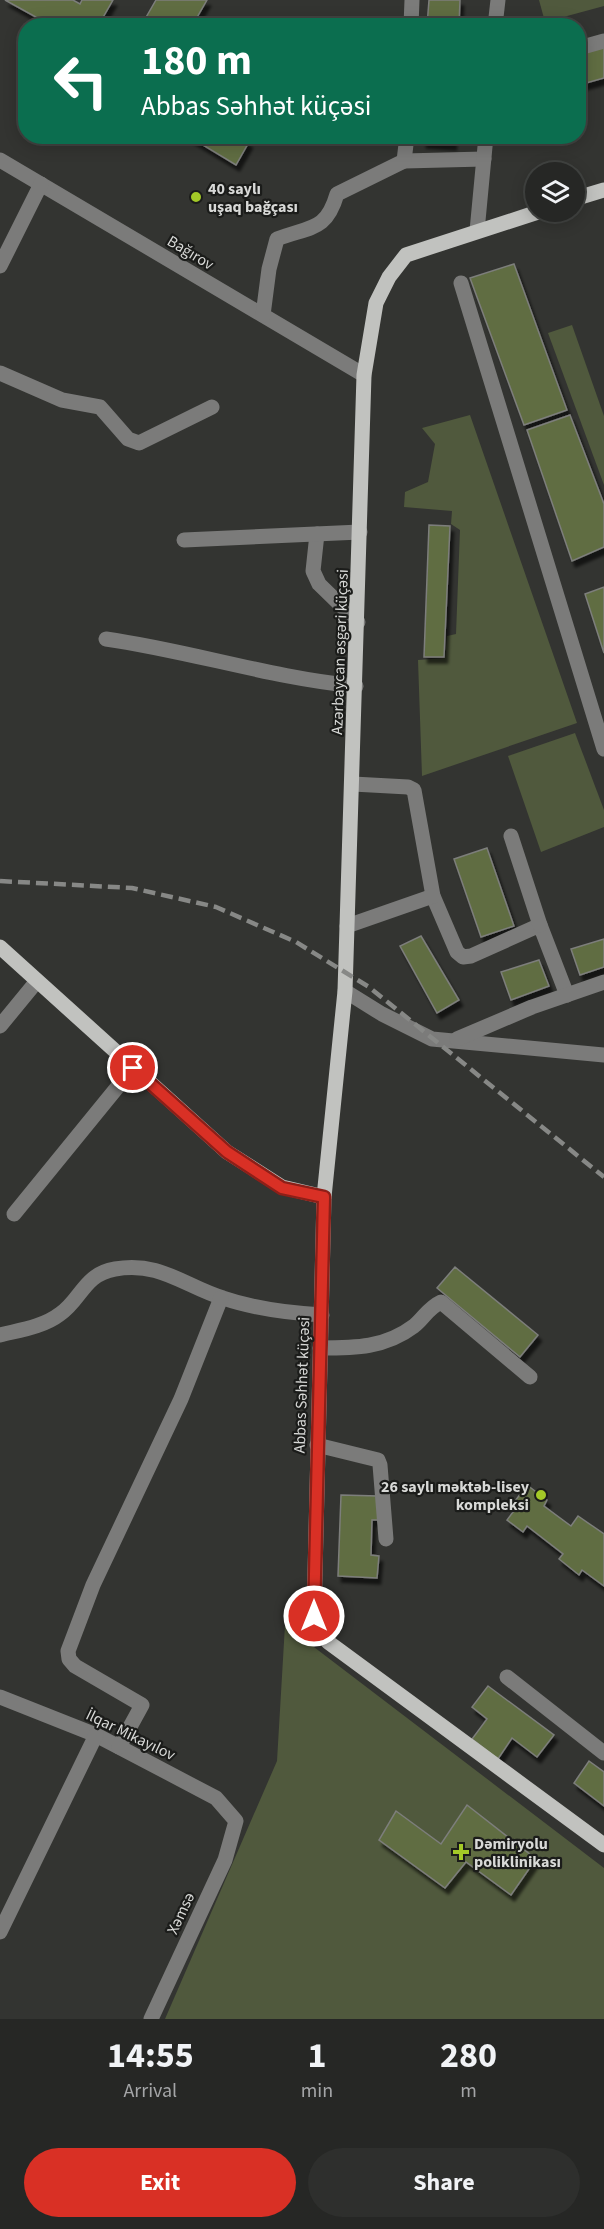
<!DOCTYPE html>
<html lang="en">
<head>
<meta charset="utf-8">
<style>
  :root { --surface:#262725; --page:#2e2f2d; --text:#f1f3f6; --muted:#a4a5a7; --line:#424442; --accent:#d93025 }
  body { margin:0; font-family:"Source Sans 3",sans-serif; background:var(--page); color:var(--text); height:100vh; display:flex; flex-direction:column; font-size:22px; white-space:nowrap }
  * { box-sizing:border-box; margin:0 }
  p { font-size:20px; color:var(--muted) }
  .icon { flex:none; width:33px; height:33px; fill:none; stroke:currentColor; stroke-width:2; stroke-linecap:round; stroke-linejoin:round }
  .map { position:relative; height:2019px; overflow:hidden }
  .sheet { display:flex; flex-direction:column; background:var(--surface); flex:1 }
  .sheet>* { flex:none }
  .top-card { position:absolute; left:18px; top:18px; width:568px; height:126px; border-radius:24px; box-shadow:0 3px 15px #0003,0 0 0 2px var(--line); background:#0b6e4f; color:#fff; overflow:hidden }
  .tools { position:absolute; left:525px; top:162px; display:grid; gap:12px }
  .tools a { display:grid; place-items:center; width:60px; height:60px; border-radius:50%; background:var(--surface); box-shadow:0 3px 15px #0003,0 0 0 2px var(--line); font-size:30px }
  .pin { position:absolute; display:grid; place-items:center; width:51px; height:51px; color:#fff; margin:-26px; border:3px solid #fff; border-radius:50%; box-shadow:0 2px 6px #0007 }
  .me { position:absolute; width:66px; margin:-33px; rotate:0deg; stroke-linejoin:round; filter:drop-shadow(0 0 4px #0008) }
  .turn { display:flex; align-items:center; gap:21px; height:126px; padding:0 24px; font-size:27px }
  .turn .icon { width:78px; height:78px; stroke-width:2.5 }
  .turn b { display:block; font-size:42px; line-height:51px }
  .eta { display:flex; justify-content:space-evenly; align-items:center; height:102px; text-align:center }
  .eta b { font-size:36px; font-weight:700; line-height:42px }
  .action { display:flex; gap:12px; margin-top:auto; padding:12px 24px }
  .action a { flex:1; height:69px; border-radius:36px; background:var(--accent); color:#fff; font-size:24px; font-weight:700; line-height:69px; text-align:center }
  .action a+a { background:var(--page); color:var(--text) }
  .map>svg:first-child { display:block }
</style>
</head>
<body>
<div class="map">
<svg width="604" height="2019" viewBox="0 0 604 2019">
  <defs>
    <filter id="shadow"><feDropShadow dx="3.5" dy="6" stdDeviation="1.5" flood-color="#0009"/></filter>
  </defs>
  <rect width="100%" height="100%" fill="#333431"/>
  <g fill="#50593d">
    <polygon points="539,0 604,0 604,6 545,22"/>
    <polygon points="572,325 604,416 604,485 548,333"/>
    <polygon points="470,415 577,723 422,776 418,660 445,658 447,636 456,634 460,530 451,524 452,511 404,507 405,492 428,482 435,444 422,428"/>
    <polygon points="575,733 604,810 604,827 541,852 508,756"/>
    <polygon points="285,1625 604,1868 604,2019 165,2019 277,1761"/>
  </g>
  <g fill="#606d43" stroke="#7d7e7b" stroke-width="1.5" filter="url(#shadow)">
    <polygon points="5,0 73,0 80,4 82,0 113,0 98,26 52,26"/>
    <polygon points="156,0 207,0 192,26 141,26"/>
    <polygon points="429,0 460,0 459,26 427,26"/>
    <polygon points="604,45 604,78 579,85 579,52"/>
    <polygon points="188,136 239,136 249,142 236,165"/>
    <polygon points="423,136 453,136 453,144 423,142"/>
    <polygon points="514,264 567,410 524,425 470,278"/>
    <polygon points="570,415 604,504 604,547 572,561 527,430"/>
    <polygon points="429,525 450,526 444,657 424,657"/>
    <polygon points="604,587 604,653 585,594"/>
    <polygon points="487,848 514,926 481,937 454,859"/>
    <polygon points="421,936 459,1000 437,1013 400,946"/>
    <polygon points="604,939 604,967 580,975 571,949"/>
    <polygon points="539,960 549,986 511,1000 501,972"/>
    <polygon points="455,1267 538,1335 520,1357 437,1288"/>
    <polygon points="527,1485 547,1500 544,1506 571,1526 578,1516 604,1534 604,1586 582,1570 579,1575 559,1559 563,1554 527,1526 523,1532 507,1520 519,1504 515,1501"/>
    <polygon points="341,1495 378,1496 378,1520 372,1520 371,1555 379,1556 377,1578 338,1576"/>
    <polygon points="488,1686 554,1735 537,1757 512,1738 498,1759 472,1739 487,1719 472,1707"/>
    <polygon points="589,1761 604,1772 604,1806 574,1783"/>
    <polygon points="467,1805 536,1859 511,1895 466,1862 445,1888 379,1840 396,1811 441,1844"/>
  </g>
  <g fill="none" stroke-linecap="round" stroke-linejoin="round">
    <g stroke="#7b7b7a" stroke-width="15">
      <polyline points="411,26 412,0"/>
      <polyline points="495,26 498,0"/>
      <polyline points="579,48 604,41"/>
      <polyline points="0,160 364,375"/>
      <polyline points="404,161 484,159"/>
      <polyline points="477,231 486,136"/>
      <polyline points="0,266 41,184"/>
      <polyline points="461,283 604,749"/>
      <path d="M 263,315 L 269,269 L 277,239 C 310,226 326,232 337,194 L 404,161 L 407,136"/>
      <polyline points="0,373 62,400 100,407 128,439 139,443 212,407"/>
      <polyline points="317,534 313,571 319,584 358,622"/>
      <polyline points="184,540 360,532"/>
      <path d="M 106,639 C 190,651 272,678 356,686"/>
      <polyline points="353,784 408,787 414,790 433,896 457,952 463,957 471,956 540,925 567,995"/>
      <polyline points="511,836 540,925"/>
      <polyline points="347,926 433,896"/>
      <polyline points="345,991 382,1014 432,1039 604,1055"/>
      <polyline points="0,1026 37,981"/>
      <polyline points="457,1039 532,1007 604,982"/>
      <polyline points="14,1214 133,1068"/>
      <path d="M 0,1335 C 20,1330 43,1327 60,1314 C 81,1300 84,1274 115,1269 C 160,1261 184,1286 223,1298 C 255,1309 288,1313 322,1315"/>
      <path d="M 320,1348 C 355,1348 385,1348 414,1326 C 424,1318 428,1308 441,1302 L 530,1377"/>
      <polyline points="317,1445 378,1460 380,1465 386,1539"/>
      <polyline points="507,1677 604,1753"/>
      <polyline points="0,1697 96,1735 119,1747 216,1798 236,1821 225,1860 151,2019"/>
      <polyline points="119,1747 142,1705 75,1666 69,1659 68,1651 93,1585 181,1399 221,1298"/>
      <polyline points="0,1932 96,1735"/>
    </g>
    <g stroke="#c1c2bf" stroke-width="15">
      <polyline points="574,199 604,190"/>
      <polyline points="538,212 406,255 389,277 376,303 364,375 345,991 324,1197 314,1616 328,1642 604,1845"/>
      <polyline points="0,947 227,1152 282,1187 324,1197"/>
    </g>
    <polyline stroke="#878886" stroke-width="4.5" stroke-dasharray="12 6" stroke-linecap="butt" points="0,881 132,888 216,907 296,942 369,987 604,1177"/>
  </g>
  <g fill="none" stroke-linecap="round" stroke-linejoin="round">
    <defs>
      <polyline id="route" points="133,1068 227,1152 282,1188 324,1197 314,1616"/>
    </defs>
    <use href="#route" stroke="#8d1f18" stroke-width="15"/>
    <use href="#route" stroke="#d93025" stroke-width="10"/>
  </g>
  <g fill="#a3c927" stroke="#1b1c1a" stroke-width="2">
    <circle cx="196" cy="197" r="6"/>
    <circle cx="541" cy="1495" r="6"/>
    <path d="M458 1843h6v6h6v6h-6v6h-6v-6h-6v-6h6z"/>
  </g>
  <g text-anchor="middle" stroke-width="4.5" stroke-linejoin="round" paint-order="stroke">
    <g font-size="16" font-weight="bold" fill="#d8d9d7" stroke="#1b1c1a" text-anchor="start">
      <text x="208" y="194">40 saylı<tspan x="208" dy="18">uşaq bağçası</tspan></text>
      <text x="529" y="1492" text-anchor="end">26 saylı məktəb-lisey<tspan x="529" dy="18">kompleksi</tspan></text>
      <text x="474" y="1849">Dəmiryolu<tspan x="474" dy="18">poliklinikası</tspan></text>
    </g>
    <g font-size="16" fill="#d8d9d7" stroke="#1b1c1a">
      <text transform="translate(191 252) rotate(31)" y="6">Bağırov</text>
      <text transform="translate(339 652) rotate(-88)" y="6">Azərbaycan əsgəri küçəsi</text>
      <text transform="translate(301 1385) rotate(-88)" y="6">Abbas Səhhət küçəsi</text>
      <text transform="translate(131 1734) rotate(26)" y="6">İlqar Mikayılov</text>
      <text transform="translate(180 1913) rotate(-65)" y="6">Xəmsə</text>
    </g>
  </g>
</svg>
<div class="tools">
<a><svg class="icon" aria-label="layers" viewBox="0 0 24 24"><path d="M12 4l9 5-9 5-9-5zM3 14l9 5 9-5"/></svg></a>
</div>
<div class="pin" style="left:133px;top:1068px;background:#d93025"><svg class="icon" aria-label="arrive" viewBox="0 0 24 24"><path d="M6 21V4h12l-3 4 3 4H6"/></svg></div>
<svg class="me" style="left:314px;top:1616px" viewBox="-20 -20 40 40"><circle r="17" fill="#d93025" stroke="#fff" stroke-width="3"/><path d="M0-11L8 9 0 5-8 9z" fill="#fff"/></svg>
<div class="top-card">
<div class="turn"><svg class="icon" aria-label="left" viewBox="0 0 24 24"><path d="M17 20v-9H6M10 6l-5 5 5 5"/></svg><div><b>180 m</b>Abbas Səhhət küçəsi</div></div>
</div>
</div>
<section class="sheet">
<div class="eta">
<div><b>14:55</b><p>Arrival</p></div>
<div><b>1</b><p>min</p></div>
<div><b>280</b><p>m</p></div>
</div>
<div class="action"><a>Exit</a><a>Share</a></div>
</section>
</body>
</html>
